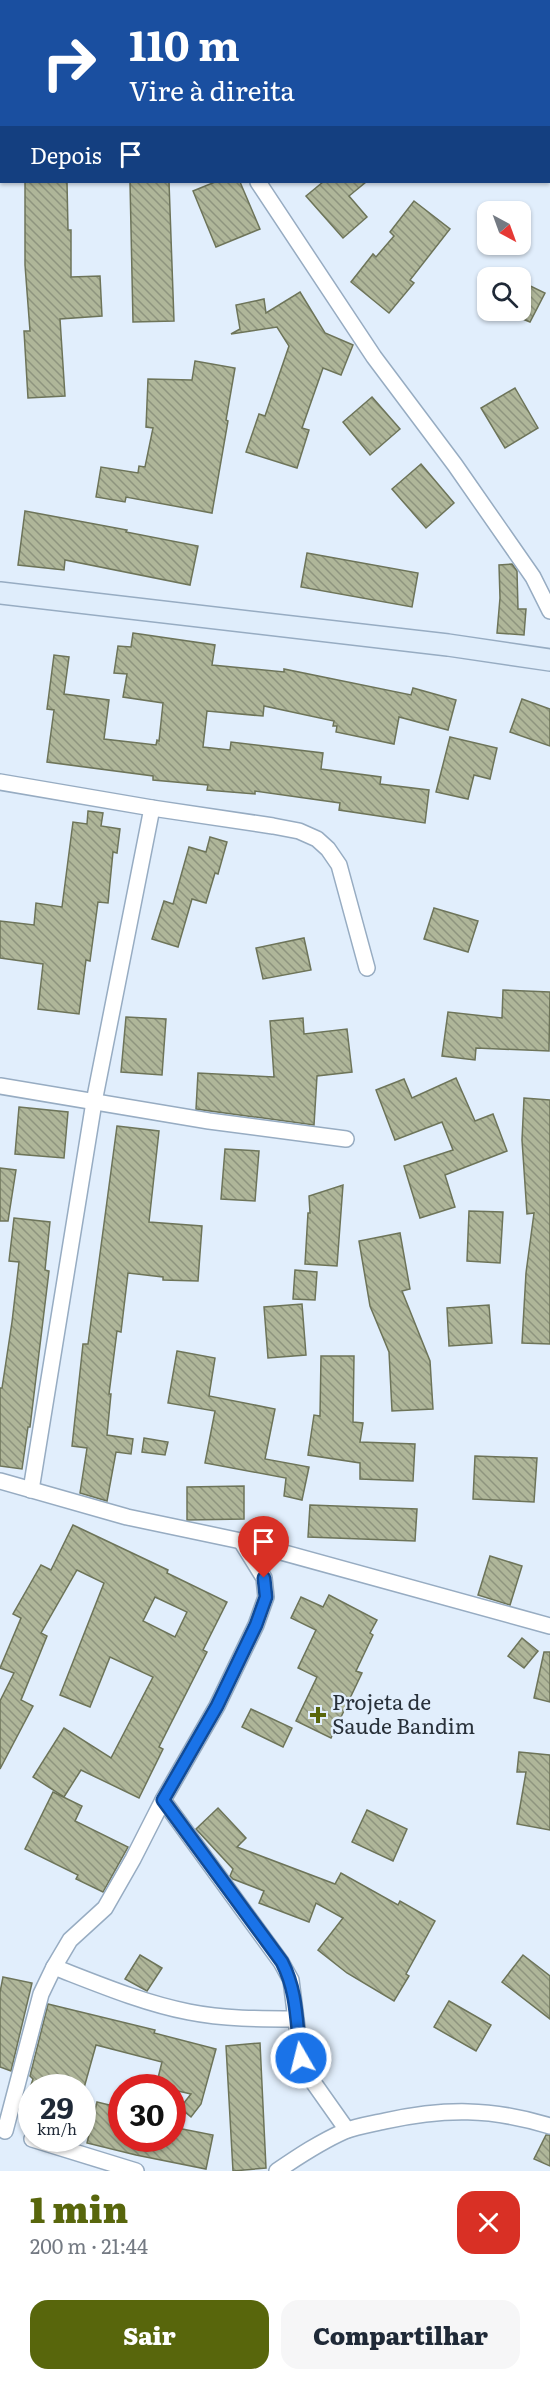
<!DOCTYPE html>
<html lang="pt">
<head>
<meta charset="utf-8">
<style>
  :root { --surface:#fff; --page:#f6f6f7; --text:#1f2937; --muted:#747a83; --accent:#58660c }
  body { margin:0; font-family:Literata,serif; background:var(--page); color:var(--text); height:100vh; display:flex; flex-direction:column; font-size:22px; white-space:nowrap }
  * { box-sizing:border-box; margin:0 }
  p { font-size:20px; color:var(--muted) }
  .icon { flex:none; width:33px; height:33px; fill:none; stroke:currentColor; stroke-width:2; stroke-linecap:round; stroke-linejoin:round }
  .map { position:relative; height:2171px; overflow:hidden }
  .side { display:flex; flex-direction:column; background:var(--surface); flex:1 }
  .side>* { flex:none }
  .guide { position:absolute; left:0px; top:0px; width:550px; height:183px; box-shadow:0 2px 4px #0004; background:#1a4fa0; color:#fff; overflow:hidden }
  .needle { width:39px; rotate:139deg }
  .controls { position:absolute; left:477px; top:201px; display:grid; gap:12px }
  .controls a { display:grid; place-items:center; width:54px; height:54px; border-radius:12px; background:var(--surface); box-shadow:0 2px 4px #0004; font-size:30px }
  .speed { position:absolute; left:18px; top:2074px; display:flex; gap:12px; font-size:30px; font-weight:700; text-align:center }
  .speed>* { display:grid; place-content:center; width:78px; height:78px; border-radius:50%; background:var(--surface); box-shadow:0 2px 4px #0004; line-height:1 }
  .speed small { font-size:15px; font-weight:400 }
  .speed .limit { border:9px solid #d22; background:#fff; color:#111 }
  .pin { position:absolute; display:grid; place-items:center; width:51px; height:51px; color:#fff; margin:-62px -26px; border-radius:50% 50% 50% 0; rotate:-45deg; box-shadow:0 0 6px #0007 }
  .pin .icon { rotate:45deg }
  .me { position:absolute; width:66px; margin:-33px; rotate:352deg; stroke-linejoin:round; filter:drop-shadow(0 0 4px #0008) }
  .turn { display:flex; align-items:center; gap:21px; height:126px; padding:0 30px; font-size:27px }
  .turn .icon { width:78px; height:78px; stroke-width:2.5 }
  .turn b { display:block; font-size:42px; line-height:51px }
  .then { display:flex; align-items:center; height:57px; padding:0 30px; background:#0003; gap:12px; font-size:22px }
  .round { display:grid; place-items:center; flex:none; width:63px; height:63px; border-radius:18px; background:var(--page) }
  .overview { display:flex; align-items:center; justify-content:space-between; height:102px; padding:0 30px }
  h1 { font-size:36px; font-weight:800; line-height:45px; color:var(--accent) }
  .action { display:flex; gap:12px; margin-top:auto; padding:12px 30px }
  .action a { flex:1; height:69px; border-radius:18px; background:var(--accent); color:#fff; font-size:24px; font-weight:800; line-height:69px; text-align:center }
  .action a+a { background:var(--page); color:var(--text) }
  .map>svg:first-child { display:block }
</style>
</head>
<body>
<div class="map">
<svg width="550" height="2171" viewBox="0 0 550 2171">
  <defs>
    <pattern id="building-back-hatch" width="6" height="6" patternUnits="userSpaceOnUse" patternTransform="scale(1.5)"><rect width="6" height="6" fill="#afb699"/><path d="M-1 5l2 2M0 0l6 6M5-1l2 2" fill="none" stroke="#8e947e"/></pattern>
  </defs>
  <rect width="100%" height="100%" fill="#e1eefc"/>
  <g fill="url(#building-back-hatch)" stroke="#6d7459" stroke-width="1.5" fill-rule="evenodd">
    <polygon points="25,182 67,182 68,230 71,230 71,277 100,276 102,316 60,319 65,396 28,398 24,331 30,331 25,265"/>
    <polygon points="130,182 169,182 174,321 133,322"/>
    <polygon points="215,182 240,182 260,229 216,247 193,191"/>
    <polygon points="323,182 366,182 349,196 367,217 343,238 306,196"/>
    <polygon points="414,201 450,229 410,280 414,283 389,313 351,282 373,254 376,257 394,236 390,232"/>
    <polygon points="520,281 545,293 530,322 520,318"/>
    <polygon points="300,292 325,333 353,345 341,375 323,368 302,428 309,430 297,468 246,452 259,414 265,416 289,346 277,327 231,334 240,329 236,305 264,299 266,313"/>
    <polygon points="195,361 235,368 226,420 228,421 212,513 126,497 125,502 96,497 101,467 138,473 139,466 145,467 153,428 146,427 148,379 192,380"/>
    <polygon points="515,388 538,428 505,448 481,408"/>
    <polygon points="372,397 400,429 370,455 343,422"/>
    <polygon points="421,464 454,503 426,528 392,489"/>
    <polygon points="25,511 127,530 126,532 198,546 190,585 65,560 64,570 18,565"/>
    <polygon points="307,553 418,573 412,607 301,587"/>
    <polygon points="512,564 517,571 518,609 526,609 524,635 497,633 500,598 499,565"/>
    <polygon points="133,633 215,645 212,665 284,672 284,669 411,695 413,688 456,700 448,730 399,717 394,744 336,732 337,726 333,726 334,721 264,706 263,716 207,711 203,747 230,750 231,742 323,753 321,769 381,777 380,784 429,790 425,823 339,810 340,803 255,791 255,794 207,790 208,785 153,780 153,776 47,762 54,710 47,709 54,655 69,657 64,694 109,700 104,739 156,745 157,740 159,741 163,703 123,697 127,674 114,673 118,646 131,647"/>
    <polygon points="522,699 550,709 550,746 510,732"/>
    <polygon points="450,737 497,748 490,779 474,775 468,799 436,792"/>
    <polygon points="88,811 103,813 101,826 120,829 117,853 113,852 108,903 98,902 90,961 86,960 79,1014 38,1009 43,964 0,958 0,921 34,925 36,903 62,907 73,822 87,824"/>
    <polygon points="210,837 227,842 218,874 215,873 206,903 192,899 178,947 152,939 164,901 173,904 189,847 206,852"/>
    <polygon points="434,908 478,921 468,952 424,939"/>
    <polygon points="304,938 311,970 263,979 256,948"/>
    <polygon points="503,990 550,992 549,1051 476,1048 475,1060 442,1056 448,1012 502,1018"/>
    <polygon points="126,1017 166,1019 162,1075 121,1072"/>
    <polygon points="303,1018 304,1034 347,1029 352,1072 317,1076 314,1125 196,1109 198,1073 274,1077 270,1021"/>
    <polygon points="456,1078 475,1121 493,1114 507,1151 445,1175 455,1207 420,1218 404,1166 453,1150 442,1122 395,1140 376,1090 404,1079 412,1098"/>
    <polygon points="524,1098 550,1100 550,1344 522,1343 526,1273 534,1213 527,1214 522,1140"/>
    <polygon points="19,1107 68,1112 64,1158 15,1154"/>
    <polygon points="117,1126 159,1131 149,1222 202,1226 198,1281 163,1280 163,1277 128,1273 121,1332 117,1331 109,1394 111,1394 107,1435 133,1439 131,1454 116,1452 107,1501 80,1493 87,1448 72,1446 83,1344 88,1344"/>
    <polygon points="225,1149 259,1151 255,1201 221,1199"/>
    <polygon points="0,1168 16,1170 8,1221 0,1221"/>
    <polygon points="343,1185 337,1266 305,1264 308,1213 310,1213 309,1196"/>
    <polygon points="469,1211 503,1212 500,1263 467,1261"/>
    <polygon points="14,1218 50,1222 45,1270 49,1271 30,1427 28,1427 22,1469 0,1466 0,1388 2,1388 12,1322 19,1262 9,1261"/>
    <polygon points="400,1233 410,1289 402,1291 430,1361 433,1409 392,1411 389,1352 370,1306 359,1241"/>
    <polygon points="295,1270 317,1272 315,1300 293,1299"/>
    <polygon points="302,1304 306,1355 268,1358 264,1307"/>
    <polygon points="489,1305 492,1343 449,1346 447,1308"/>
    <polygon points="177,1351 215,1358 209,1396 275,1409 265,1459 309,1467 302,1500 284,1496 286,1478 205,1463 215,1411 168,1403"/>
    <polygon points="321,1356 354,1356 353,1422 363,1423 360,1442 415,1444 413,1481 360,1479 360,1463 308,1455 314,1415 320,1416"/>
    <polygon points="144,1438 168,1442 165,1455 142,1452"/>
    <polygon points="475,1456 537,1458 534,1502 473,1499"/>
    <polygon points="244,1486 244,1519 187,1520 187,1487"/>
    <polygon points="310,1505 417,1509 415,1541 308,1537"/>
    <path d="M 73,1525 L 168,1570 L 167,1573 L 227,1602 L 203,1650 L 207,1652 L 159,1747 L 163,1749 L 139,1798 L 81,1770 L 64,1797 L 33,1777 L 64,1728 L 111,1758 L 153,1677 L 110,1657 L 90,1707 L 60,1695 L 104,1583 L 77,1570 L 41,1633 L 47,1636 L 21,1700 L 33,1706 L 0,1769 L 0,1701 L 14,1673 L 0,1668 L 21,1618 L 13,1614 L 41,1565 L 51,1570 ZM 155,1597 L 187,1612 L 175,1637 L 143,1621 Z"/>
    <polygon points="490,1556 522,1566 510,1605 478,1595"/>
    <polygon points="329,1595 377,1620 370,1633 373,1635 356,1671 362,1673 331,1738 296,1721 317,1677 298,1668 316,1630 291,1618 301,1597 323,1607"/>
    <polygon points="522,1638 538,1651 524,1668 508,1656"/>
    <polygon points="544,1652 550,1652 550,1702 534,1698"/>
    <polygon points="251,1709 292,1728 283,1747 242,1727"/>
    <polygon points="519,1752 550,1755 550,1830 517,1824 526,1772 517,1772"/>
    <polygon points="53,1792 82,1806 75,1821 128,1847 103,1892 76,1879 78,1875 25,1849"/>
    <polygon points="218,1808 246,1838 237,1847 335,1884 341,1873 398,1905 400,1901 435,1921 406,1974 409,1976 394,2001 347,1973 318,1950 343,1918 316,1903 309,1922 259,1903 264,1891 233,1879 230,1876 233,1869 196,1829"/>
    <polygon points="367,1810 407,1829 393,1861 352,1842"/>
    <polygon points="140,1955 162,1968 147,1991 125,1979"/>
    <polygon points="523,1955 550,1976 550,2019 502,1982"/>
    <polygon points="3,1977 32,1983 11,2071 0,2067 0,1992"/>
    <polygon points="449,2001 491,2025 476,2051 434,2027"/>
    <polygon points="48,2004 155,2030 154,2033 216,2049 201,2104 191,2117 180,2108 191,2094 156,2086 162,2062 96,2045 84,2088 30,2088 33,2079 30,2076"/>
    <polygon points="260,2043 266,2168 233,2171 226,2046"/>
    <polygon points="97,2102 122,2108 122,2139 172,2139 172,2127 213,2135 206,2169 136,2155 87,2143"/>
    <polygon points="546,2135 550,2135 550,2166 534,2159"/>
  </g>
  <g fill="none" stroke-linecap="round" stroke-linejoin="round">
    <defs>
      <g id="street">
        <polyline points="176,0 176,2"/>
        <polyline points="258,182 374,357 455,465 533,577 550,611"/>
        <polyline points="0,782 152,808 273,826 299,831 317,839 328,849 339,865 367,968"/>
        <polyline points="0,1086 209,1121 346,1139"/>
        <polyline points="0,1481 127,1517 241,1541 550,1626"/>
        <polyline points="31,1490 94,1102 152,808"/>
        <polyline points="163,1800 281,1962 291,1980 301,2059 306,2072 347,2130"/>
        <path d="M 54,1967 C 98,1984 143,2003 189,2012 C 224,2019 260,2019 295,2019"/>
        <polyline points="5,2131 41,1994 54,1967 70,1940 105,1908 133,1859 163,1800 217,1706 256,1625 266,1597 264,1578 241,1541"/>
        <polyline points="32,2139 136,2171"/>
        <path d="M 277,2171 C 299,2156 320,2142 345,2131 C 357,2126 372,2124 385,2121 C 445,2108 491,2108 550,2126"/>
      </g>
      <polyline id="secondary" points="0,593 448,645 550,660"/>
    </defs>
    <use href="#street" stroke="#97acc2" stroke-width="18"/>
    <use href="#secondary" stroke="#97acc2" stroke-width="24"/>
    <use href="#street" stroke="#fff" stroke-width="15"/>
    <use href="#secondary" stroke="#dfedfb" stroke-width="21"/>
  </g>
  <g fill="none" stroke-linecap="round" stroke-linejoin="round">
    <defs>
      <path id="route" d="M 264,1578 L 266,1597 L 256,1625 L 217,1706 L 163,1800 L 282,1962 C 298,1993 296,2024 301,2058"/>
    </defs>
    <use href="#route" stroke="#114b97" stroke-width="15"/>
    <use href="#route" stroke="#1a73e8" stroke-width="10"/>
  </g>
  <path fill="#58660c" stroke="#e1eefc" stroke-width="2" d="M315 1706h6v6h6v6h-6v6h-6v-6h-6v-6h6z"/>
  <g text-anchor="middle" stroke-width="5" stroke-linejoin="round" paint-order="stroke">
    <g font-size="21" fill="#283039" stroke="#e1eefc" text-anchor="start">
      <text x="332" y="1710">Projeta de<tspan x="332" dy="24">Saude Bandim</tspan></text>
    </g>
  </g>
</svg>
<div class="controls">
<a><svg class="needle" viewBox="-14 -14 28 28"><path d="M0-13l5 13h-10z" fill="#e53935"/><path d="M0 13l5-13h-10z" fill="#747a83"/></svg></a>
<a><svg class="icon" aria-label="search" viewBox="0 0 24 24"><circle cx="10" cy="10" r="6"/><path d="M15 15l6 6"/></svg></a>
</div>
<div class="speed"><div>29<small>km/h</small></div><div class="limit">30</div></div>
<div class="pin" style="left:264px;top:1578px;background:#d93025"><svg class="icon" aria-label="arrive" viewBox="0 0 24 24"><path d="M6 21V4h12l-3 4 3 4H6"/></svg></div>
<svg class="me" style="left:301px;top:2058px" viewBox="-20 -20 40 40"><circle r="17" fill="#1a73e8" stroke="#fff" stroke-width="3"/><path d="M0-11L8 9 0 5-8 9z" fill="#fff"/></svg>
<div class="guide">
<div class="turn"><svg class="icon" aria-label="right" viewBox="0 0 24 24"><path d="M7 20v-9h11M14 6l5 5-5 5"/></svg><div><b>110 m</b>Vire à direita</div></div>
<div class="then">Depois<svg class="icon" aria-label="arrive" viewBox="0 0 24 24"><path d="M6 21V4h12l-3 4 3 4H6"/></svg></div>
</div>
</div>
<section class="side">
<div class="overview"><div><h1>1 min</h1><p>200 m · 21:44</p></div><a class="round" style="background:#d93025;color:#fff"><svg class="icon" aria-label="close" viewBox="0 0 24 24"><path d="M6 6l12 12M18 6L6 18"/></svg></a></div>
<div class="action"><a>Sair</a><a>Compartilhar</a></div>
</section>
</body>
</html>
